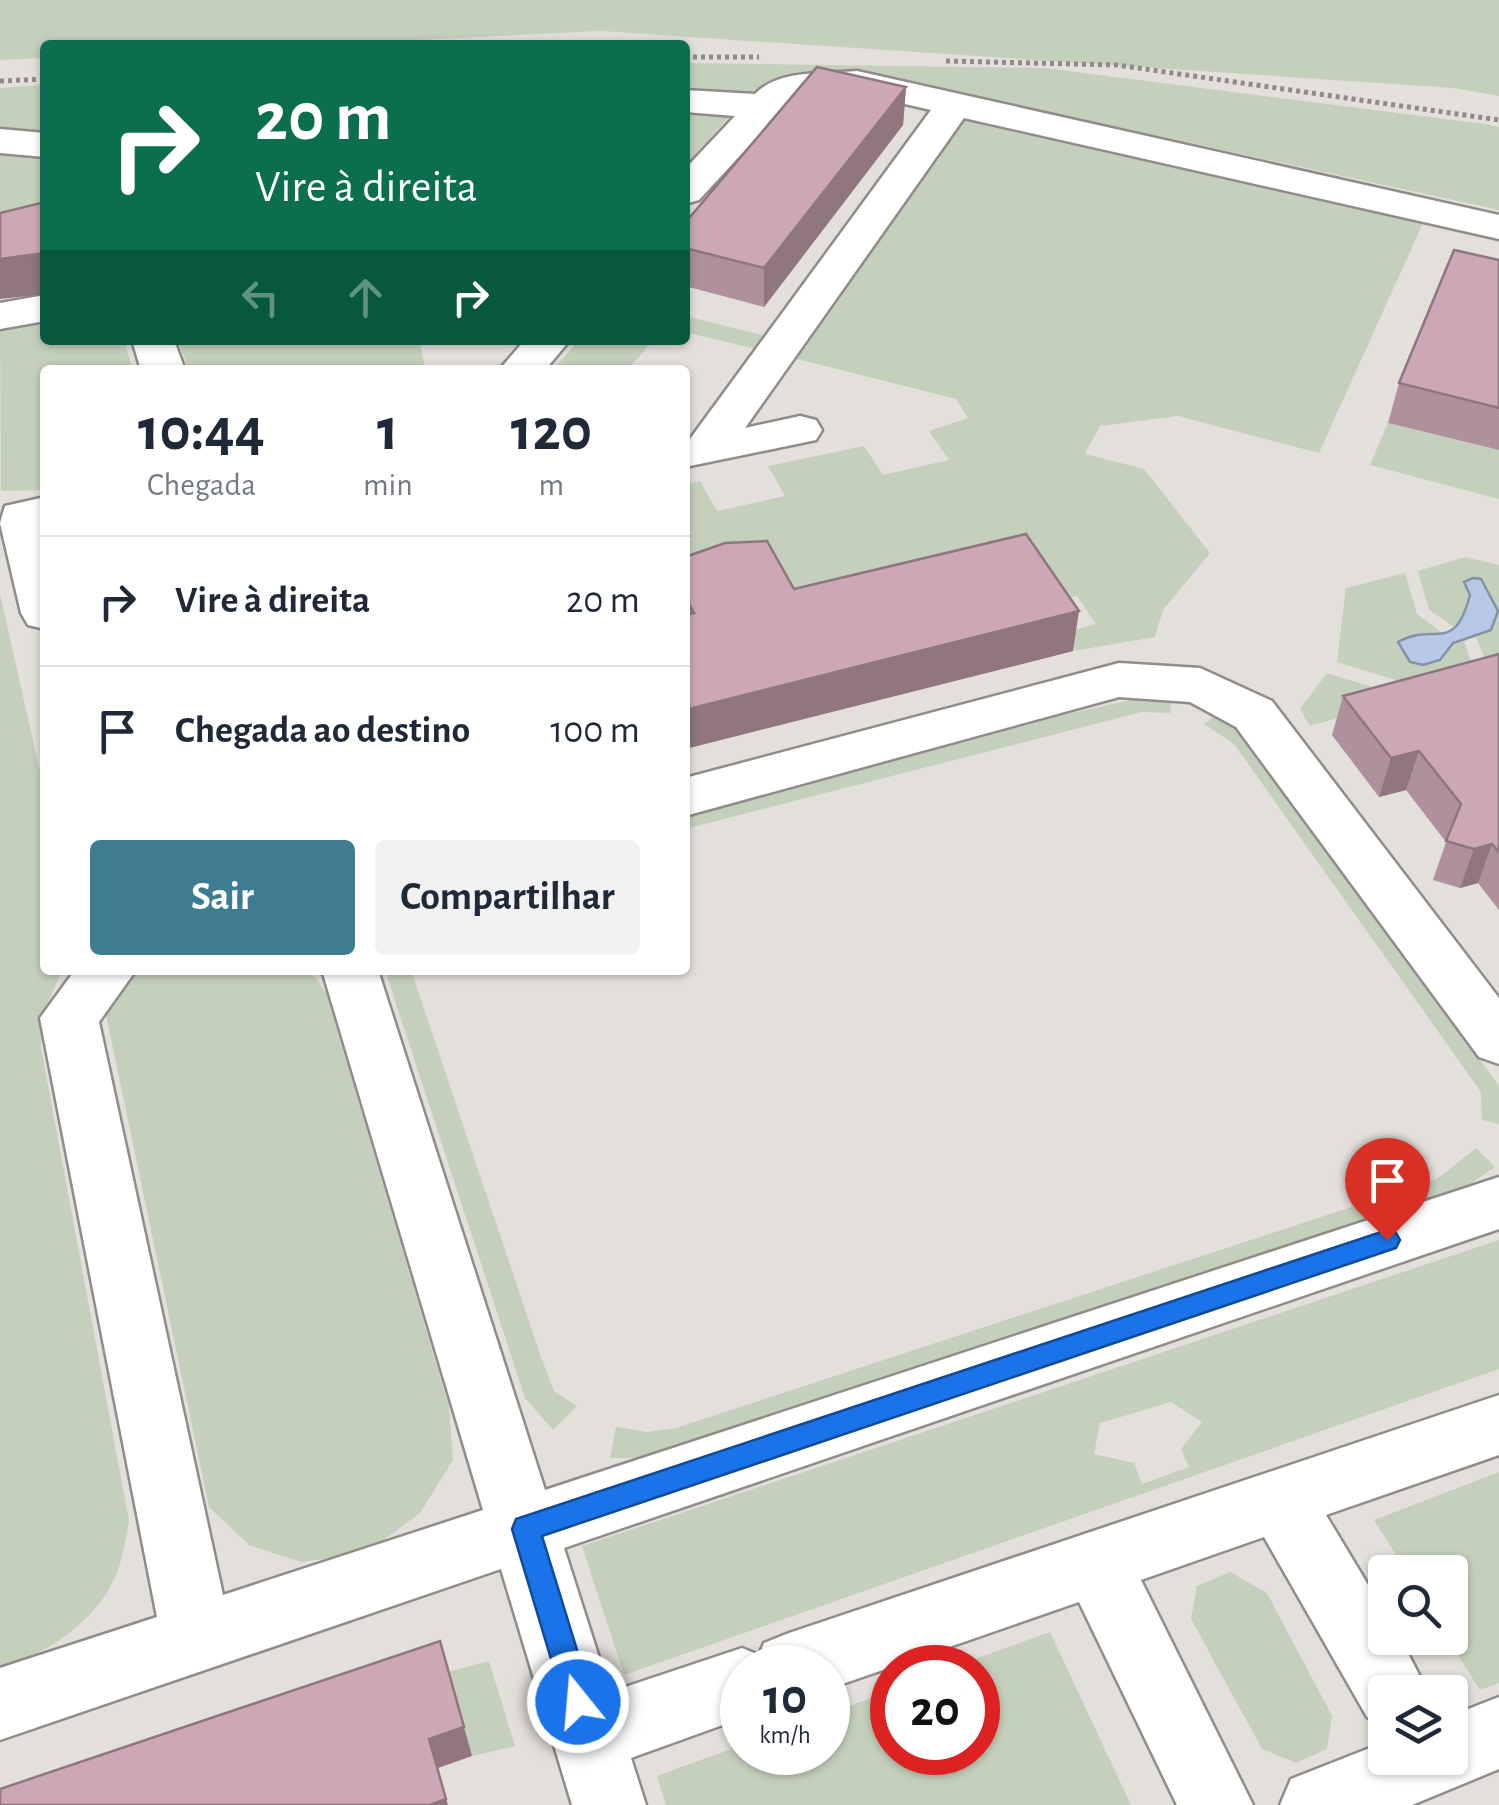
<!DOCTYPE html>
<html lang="pt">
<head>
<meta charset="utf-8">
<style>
  :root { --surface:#fff; --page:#f2f2f3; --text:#1f2937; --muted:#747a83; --line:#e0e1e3; --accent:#3e7c92 }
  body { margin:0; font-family:"Alegreya Sans",sans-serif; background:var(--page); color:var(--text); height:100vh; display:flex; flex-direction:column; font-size:38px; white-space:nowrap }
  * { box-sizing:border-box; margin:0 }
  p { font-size:32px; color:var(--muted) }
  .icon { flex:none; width:55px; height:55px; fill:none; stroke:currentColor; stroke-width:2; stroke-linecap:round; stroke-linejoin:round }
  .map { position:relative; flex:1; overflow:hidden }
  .details { position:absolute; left:40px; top:365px; width:650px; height:610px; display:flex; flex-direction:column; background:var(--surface); border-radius:10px; box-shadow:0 2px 8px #0004 }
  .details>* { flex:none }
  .guide { position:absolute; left:40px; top:40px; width:650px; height:305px; border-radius:10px; box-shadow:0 2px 8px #0004; background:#0b6e4f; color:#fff; overflow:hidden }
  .buttons { position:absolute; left:1368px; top:1555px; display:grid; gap:20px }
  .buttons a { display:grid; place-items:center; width:100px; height:100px; border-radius:10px; background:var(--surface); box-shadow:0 2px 8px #0004; font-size:50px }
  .speed { position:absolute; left:720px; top:1645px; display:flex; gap:20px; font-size:50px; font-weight:700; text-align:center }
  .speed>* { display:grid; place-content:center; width:130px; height:130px; border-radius:50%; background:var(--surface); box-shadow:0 2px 8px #0004; line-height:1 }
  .speed small { font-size:25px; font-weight:400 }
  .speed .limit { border:15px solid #d22; background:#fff; color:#111 }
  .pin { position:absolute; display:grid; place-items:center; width:85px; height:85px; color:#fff; margin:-102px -42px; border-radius:50% 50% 50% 0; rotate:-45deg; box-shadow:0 0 10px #0007 }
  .pin .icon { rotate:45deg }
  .me { position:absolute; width:110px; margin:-55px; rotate:343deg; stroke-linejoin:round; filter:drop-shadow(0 0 8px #0008) }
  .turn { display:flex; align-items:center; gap:35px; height:210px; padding:0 50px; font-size:45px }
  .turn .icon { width:130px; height:130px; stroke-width:2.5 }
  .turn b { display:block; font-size:70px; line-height:85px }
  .lanes { display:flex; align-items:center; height:95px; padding:0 50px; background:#0003; justify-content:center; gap:50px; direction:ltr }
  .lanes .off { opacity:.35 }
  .eta { display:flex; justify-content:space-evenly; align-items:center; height:170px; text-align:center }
  .eta b { font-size:60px; font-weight:700; line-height:70px }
  .primary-button { display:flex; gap:20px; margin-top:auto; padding:20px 50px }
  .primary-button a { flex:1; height:115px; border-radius:10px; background:var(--accent); color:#fff; font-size:40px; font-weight:700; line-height:115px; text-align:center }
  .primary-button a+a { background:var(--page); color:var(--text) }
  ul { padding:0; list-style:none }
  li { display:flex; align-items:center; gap:30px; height:130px; padding:0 50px; border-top:2px solid var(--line) }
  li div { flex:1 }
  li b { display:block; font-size:38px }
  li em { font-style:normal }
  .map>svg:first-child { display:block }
</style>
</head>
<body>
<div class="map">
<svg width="1499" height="1805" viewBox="0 0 1499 1805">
  <rect width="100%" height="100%" fill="#e3dfdb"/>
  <g fill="#c5d0bc" fill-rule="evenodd">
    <polygon points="0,0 1499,0 1499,96 1454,88 601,31 316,45 45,45 45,58 0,60"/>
    <path d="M 685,63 L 1045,68 L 1485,124 L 1499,127 L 1499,210 L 869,73 C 827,72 778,64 748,98 L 685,94 Z"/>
    <polygon points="45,85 45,141 0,137 0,88"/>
    <polygon points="685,105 736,109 685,166"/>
    <polygon points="966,119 1423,223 1319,453 1178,416 1100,426 1085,454 1144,469 1210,553 1163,610 1155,637 1073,651 1062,633 1096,624 1077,596 1042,604 793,629 685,597 685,485 700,481 717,511 785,496 768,466 864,446 883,475 949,460 929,431 968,418 956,399 793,358"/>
    <polygon points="0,147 45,150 45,217 0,226"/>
    <polygon points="685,316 774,338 764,351 685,332"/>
    <polygon points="45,321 45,340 124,340 133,370 45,370 45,490 1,491 0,329"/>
    <polygon points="178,340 420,340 425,370 189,370"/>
    <polygon points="579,340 654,340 627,370 553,370"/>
    <polygon points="1388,423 1499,450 1499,499 1370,465"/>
    <polygon points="1466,557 1499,565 1499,676 1493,678 1476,637 1464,641 1478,684 1435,692 1337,662 1346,588 1405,573 1417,614 1445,635 1454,627 1429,610 1418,571"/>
    <path d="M 0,594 L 45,794 L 45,970 L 62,970 L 44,1013 L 41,1048 L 129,1521 C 126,1536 124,1552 119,1567 C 102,1618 49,1653 0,1669 Z"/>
    <polygon points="1327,673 1408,698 1310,726 1300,709"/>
    <polygon points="1144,697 1172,698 1170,713 1142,712 685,829 685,812 982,733"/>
    <polygon points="1219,713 1244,731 1499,1086 1499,1124 1482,1120 1481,1092 1234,744 1204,724"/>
    <polygon points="136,970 309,970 326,992 449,1407 453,1460 420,1513 366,1553 301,1562 249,1545 209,1507 106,1015 119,984"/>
    <polygon points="385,970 411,970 541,1357 554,1391 577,1406 553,1430 525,1398"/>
    <polygon points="1476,1148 1495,1167 1463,1189 663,1458 610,1458 616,1427 647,1432 676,1428 1437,1179"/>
    <path d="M 1499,1240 L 1499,1369 L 624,1675 L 582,1546 ZM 1171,1402 L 1202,1422 L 1181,1449 L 1189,1467 L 1142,1484 L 1134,1463 L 1094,1454 L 1100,1423 Z"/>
    <polygon points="1499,1472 1499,1683 1480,1690 1447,1638 1450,1572 1407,1572 1374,1520"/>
    <polygon points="1230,1572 1267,1593 1332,1716 1327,1749 1296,1763 1262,1749 1191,1619 1197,1586"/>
    <polygon points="1050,1632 1131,1805 666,1805 657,1776 742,1745 742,1752 828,1752 828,1714 892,1690 892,1752 978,1752 978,1668 953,1667"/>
    <polygon points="489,1661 515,1746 472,1756 448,1672"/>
  </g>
  <path fill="#b7c9e7" stroke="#8592a6" stroke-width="2.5" d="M 1473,578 L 1481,579 L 1498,611 L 1491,630 L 1453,643 L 1440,660 L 1423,665 L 1410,662 L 1398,642 C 1434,621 1454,656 1470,595 L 1464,582 Z"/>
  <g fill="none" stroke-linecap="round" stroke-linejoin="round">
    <defs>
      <g id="minor">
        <path d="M 857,71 L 1499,215 L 1499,239 L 964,118 L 745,428 L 800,416 L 816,420 L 822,430 L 816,440 L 685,467 L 685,441 L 690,439 L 931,110 L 857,93 L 792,99 L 699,200 L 685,204 L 685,169 L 735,116 L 685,112 L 685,90 L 755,94 C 779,69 824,74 857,71 Z"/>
        <polygon points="0,129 45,133 45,157 0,153"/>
        <polygon points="45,295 45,321 0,329 0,303"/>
        <polygon points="132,340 174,340 185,370 141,370"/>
        <polygon points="525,340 570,340 545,370 499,370"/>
        <polygon points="45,497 45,629 28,625 21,613 0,523 5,506"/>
        <polygon points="1119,663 1200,668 1272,701 1499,998 1499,1064 1479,1057 1236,727 1190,702 1119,697 685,816 685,778"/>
        <polygon points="75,970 136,970 99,1022 223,1595 483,1510 322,970 378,970 545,1490 1499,1177 1499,1229 564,1548 610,1692 742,1648 759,1655 764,1643 789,1633 1499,1395 1499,1455 1326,1515 1385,1613 1385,1638 1400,1638 1428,1692 1385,1692 1385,1725 1367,1717 1264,1537 1141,1580 1253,1805 1177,1805 1079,1602 828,1689 828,1668 742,1668 742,1718 631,1758 646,1805 572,1805 501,1569 0,1740 0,1668 157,1617 40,1018"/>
        <polygon points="1499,1697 1499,1769 1412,1805 1280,1805 1291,1779 1385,1742 1385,1758 1450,1758 1450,1716"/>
      </g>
    </defs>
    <use href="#minor" stroke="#908c89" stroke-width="5"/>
    <g stroke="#8e8b89" stroke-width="5" stroke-dasharray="4 4" stroke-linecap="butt">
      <polyline points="685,57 759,57"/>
      <polyline points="946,61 1117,65 1499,120"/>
      <polyline points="0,81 45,79"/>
    </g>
    <use href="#minor" fill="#fff" fill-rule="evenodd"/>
  </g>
  <g fill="#af909d">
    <polygon points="906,87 903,125 764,307 685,286 685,223"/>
    <polygon points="1499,260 1499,450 1388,423 1399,383"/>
    <polygon points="685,557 794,589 1073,651 685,749"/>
    <polygon points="1499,654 1499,910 1478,883 1460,888 1433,880 1446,842 1406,790 1379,797 1332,735 1343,696"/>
  </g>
  <g fill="#8f767f">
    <polygon points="906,87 903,125 764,307 764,268"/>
    <polygon points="45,253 45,294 0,299 0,259"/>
    <polygon points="1079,611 1073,651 685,749 685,710"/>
    <polygon points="1419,751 1406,790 1379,797 1391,758"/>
    <polygon points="1492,844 1478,883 1460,888 1474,849"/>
    <polygon points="464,1727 472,1756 438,1768 448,1805 430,1805 429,1739"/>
  </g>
  <g fill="#cca8b6" stroke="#8f767f" stroke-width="2.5">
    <polygon points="817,67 906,87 764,268 685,248 685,223"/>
    <polygon points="45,202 45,253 0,259 0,213"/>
    <polygon points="1454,250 1499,260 1499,408 1399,383"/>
    <polygon points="1026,534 1079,611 685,710 685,615 694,613 685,597 685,557 725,543 767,541 794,589"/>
    <polygon points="1499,654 1499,852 1492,844 1474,849 1446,841 1461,804 1419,751 1391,758 1343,696"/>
    <polygon points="440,1641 464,1727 429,1739 446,1799 430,1805 0,1805 0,1789"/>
  </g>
  <polygon fill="#1a73e8" stroke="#114b97" stroke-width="2.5" points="1387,1230 1396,1233 1400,1240 1396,1248 542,1536 593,1702 589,1712 578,1716 567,1712 512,1529 516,1519"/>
</svg>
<div class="buttons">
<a><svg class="icon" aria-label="search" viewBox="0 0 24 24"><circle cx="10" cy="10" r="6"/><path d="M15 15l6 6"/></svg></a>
<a><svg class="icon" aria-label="layers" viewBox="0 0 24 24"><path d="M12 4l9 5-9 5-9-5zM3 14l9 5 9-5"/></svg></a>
</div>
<div class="speed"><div>10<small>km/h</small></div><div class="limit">20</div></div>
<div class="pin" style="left:1387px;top:1240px;background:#d93025"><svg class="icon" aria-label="arrive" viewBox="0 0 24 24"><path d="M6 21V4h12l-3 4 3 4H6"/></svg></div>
<svg class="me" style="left:578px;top:1702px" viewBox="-20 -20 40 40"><circle r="17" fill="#1a73e8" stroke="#fff" stroke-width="3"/><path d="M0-11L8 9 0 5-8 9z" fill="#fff"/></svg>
<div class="guide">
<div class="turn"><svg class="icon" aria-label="right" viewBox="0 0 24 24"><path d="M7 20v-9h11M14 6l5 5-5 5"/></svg><div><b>20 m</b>Vire à direita</div></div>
<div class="lanes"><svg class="icon off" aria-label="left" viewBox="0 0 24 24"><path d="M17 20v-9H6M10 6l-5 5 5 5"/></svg><svg class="icon off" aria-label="ahead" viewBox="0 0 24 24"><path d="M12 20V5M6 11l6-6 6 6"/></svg><svg class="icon" aria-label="right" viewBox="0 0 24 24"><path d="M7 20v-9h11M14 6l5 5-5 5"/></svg></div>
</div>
<section class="details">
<div class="eta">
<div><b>10:44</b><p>Chegada</p></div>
<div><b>1</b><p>min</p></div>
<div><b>120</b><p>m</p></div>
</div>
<ul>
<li><svg class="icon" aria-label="right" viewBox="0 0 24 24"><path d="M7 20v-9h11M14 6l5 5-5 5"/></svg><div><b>Vire à direita</b></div><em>20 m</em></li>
<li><svg class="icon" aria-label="arrive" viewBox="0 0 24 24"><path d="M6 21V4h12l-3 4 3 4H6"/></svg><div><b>Chegada ao destino</b></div><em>100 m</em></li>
</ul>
<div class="primary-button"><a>Sair</a><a>Compartilhar</a></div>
</section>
</div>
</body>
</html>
